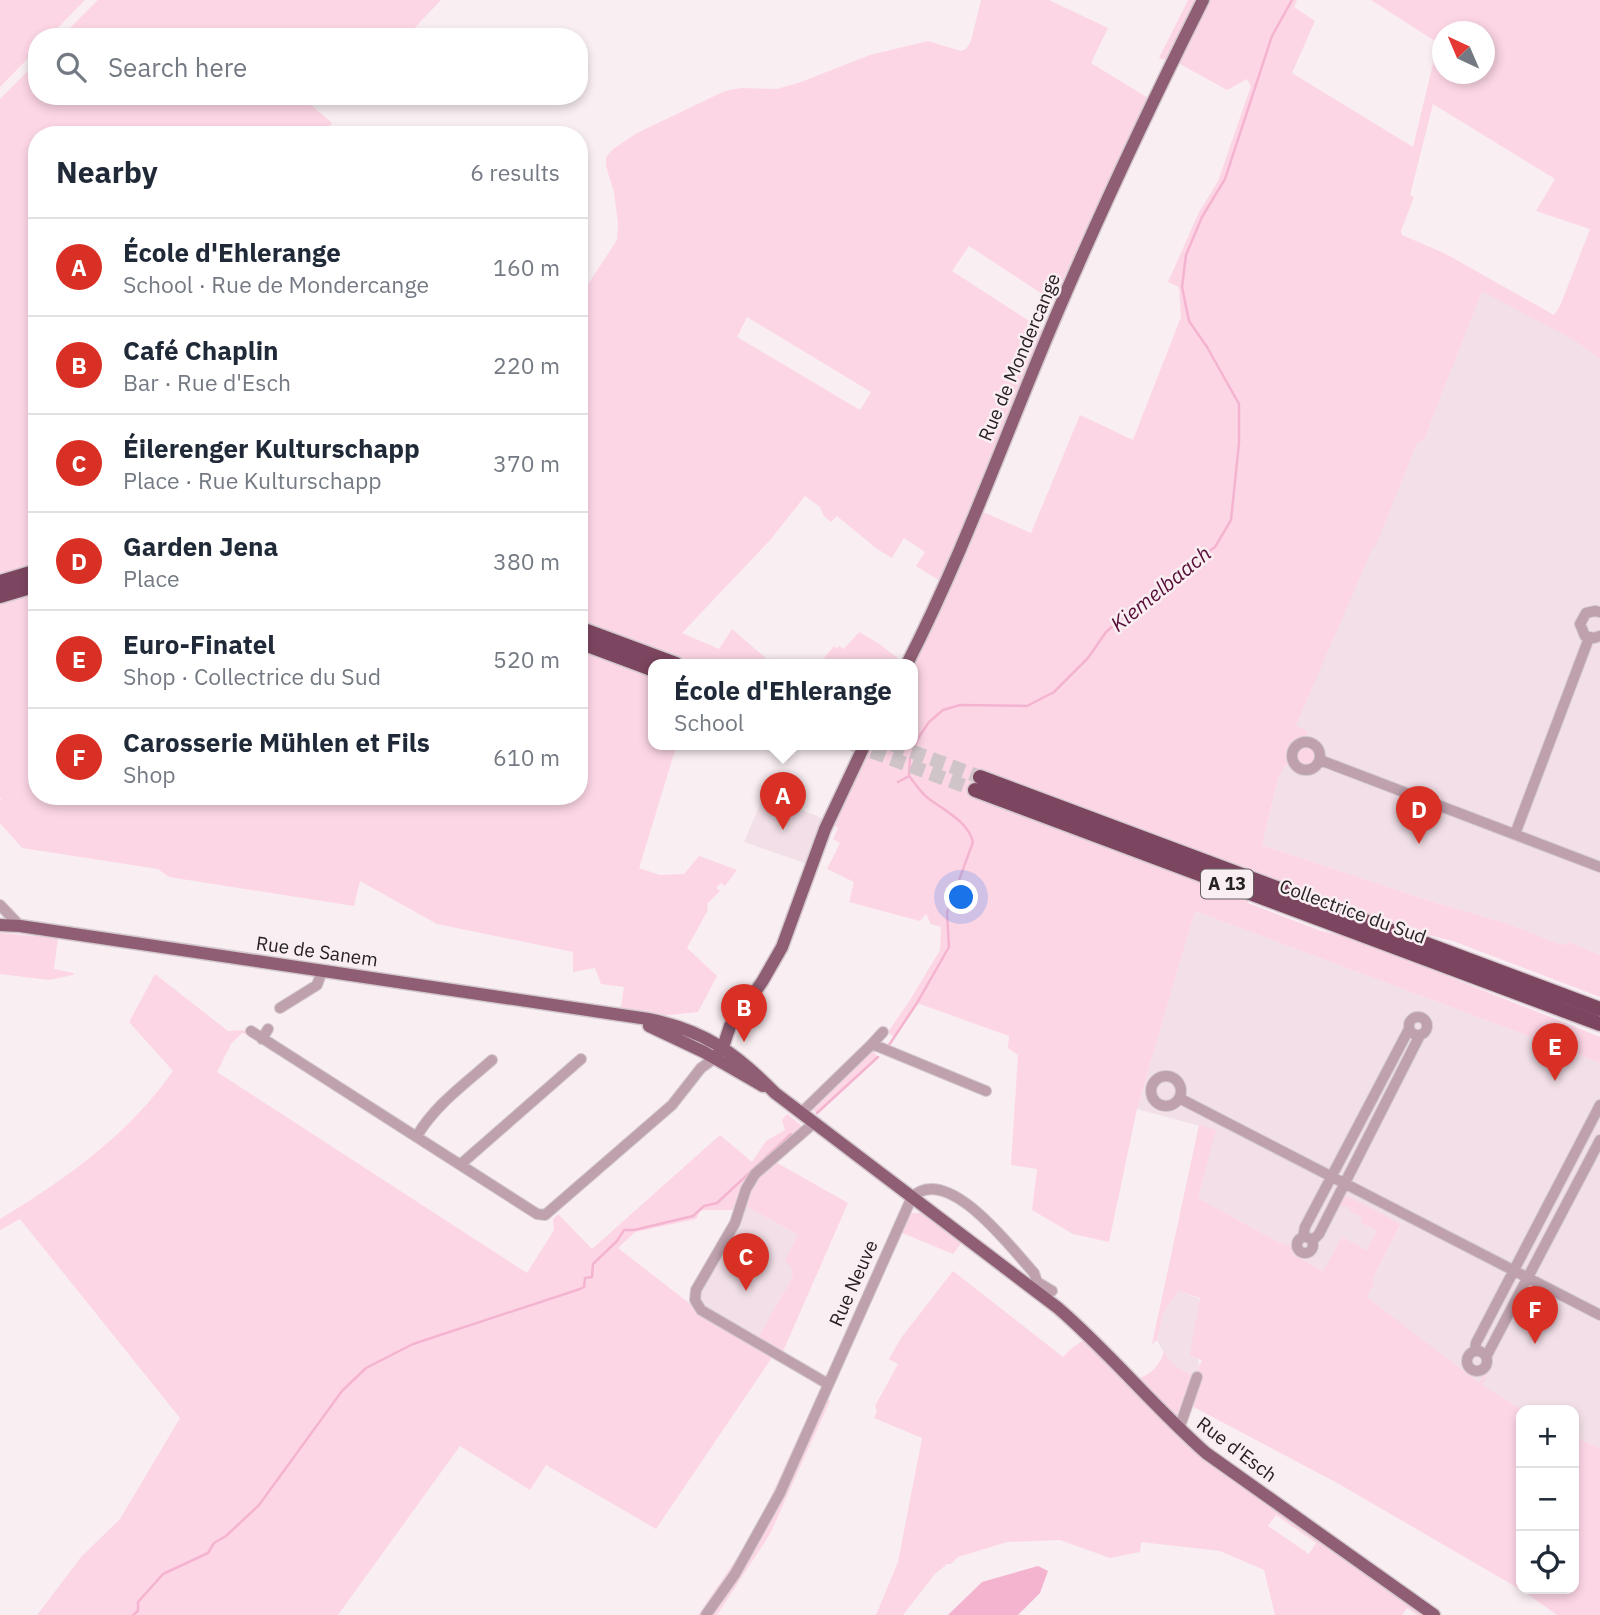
<!DOCTYPE html>
<meta charset="utf-8">
<style>
:root{--surface:#fff;--page:#f2f2f3;--text:#1f2937;--muted:#747a83;--line:#e0e1e3;--accent:#d93025}
body{margin:0;font-family:"IBM Plex Sans",sans-serif;background:var(--page);color:var(--text)}
.controls{position:absolute;right:21px;bottom:21px;display:grid;overflow:hidden;border-radius:14px;box-shadow:0 4px 10px #0003}
.controls button{width:63px;height:63px;display:grid;place-items:center;padding:0;border:0;border-bottom:2px solid var(--line);background:var(--surface);color:var(--text);font:35px sans-serif}
.compass{position:absolute;left:1432px;top:21px;width:63px;height:63px;border-radius:50%;background:var(--surface);box-shadow:0 4px 10px #0003;rotate:316deg}
.you{position:absolute;left:962px;top:898px;width:24px;height:24px;margin:-18px;border:5px solid #fff;border-radius:50%;background:#1a73e8;box-shadow:0 0 0 10px #1a73e833}
.badge{display:grid;place-items:center;width:46px;height:46px;border-radius:50%;background:var(--accent);color:#fff;font-size:23px;font-weight:700}
.pin{position:absolute;translate:-50% -58px;filter:drop-shadow(0 2px 4px #0008)}
.pin::after{content:'';position:absolute;top:37px;width:24px;height:21px;background:inherit;clip-path:polygon(0 0,100% 0,50% 100%)}
.popup{position:absolute;left:648px;top:659px;width:270px;height:91px;box-sizing:border-box;display:grid;place-content:center;border-radius:14px;background:var(--surface);filter:drop-shadow(0 2px 5px #0005);font-size:23px;white-space:nowrap;color:var(--muted)}
.popup b{font-size:26px;color:var(--text)}
.popup::after{content:'';position:absolute;left:50%;top:100%;margin-left:-14px;border:14px solid transparent;border-top-color:var(--surface)}
.list{margin:0;padding:0;list-style:none}
h2{display:flex;justify-content:space-between;align-items:center;height:91px;margin:0;padding:0 28px;font-size:30px}
h2 small{font-size:23px;font-weight:400;color:var(--muted)}
.list li{display:grid;grid-template-columns:46px 1fr auto;gap:21px;align-items:center;box-sizing:border-box;height:98px;padding:0 28px;border-top:2px solid var(--line)}
.list b{display:block;font-size:26px;white-space:nowrap}
.list p{margin:0;font-size:23px;white-space:nowrap;color:var(--muted)}
.list em{font-size:23px;font-style:normal;color:var(--muted)}
.icon{flex:none;width:38px;height:38px;fill:none;stroke:currentColor;stroke-width:2;stroke-linecap:round;stroke-linejoin:round}
.map{position:relative;flex:none;width:1600px;height:1615px;overflow:hidden}
.search{position:absolute;background:var(--surface);box-shadow:0 4px 10px #0003;left:28px;top:28px;width:560px;height:77px;display:flex;align-items:center;gap:18px;box-sizing:border-box;padding:0 24px;border-radius:28px;color:var(--muted);font-size:26px}
.panel{position:absolute;background:var(--surface);box-shadow:0 4px 10px #0003;left:28px;top:126px;width:560px;height:679px;border-radius:28px}
.map>svg:first-child{display:block}
.built{fill:#f2dfe7}
.green{fill:#fdd6e6;fill-rule:evenodd}
.water{fill:#f4b4d0}
.lines{fill:none;stroke-linecap:round;stroke-linejoin:round}
.stream{stroke:#f4b4d0;stroke-width:2.5}
.highway-tunnel{stroke:#cfc5c9;stroke-width:14;stroke-dasharray:14 7;stroke-linecap:butt}
.minor-casing{stroke:#d3c9cd;stroke-width:12}
.major-casing{stroke:#d3c9cd;stroke-width:15}
.highway-casing{stroke:#d3c9cd;stroke-width:17}
.minor{stroke:#bea1ad;stroke-width:10}
.major{stroke:#8f5e74;stroke-width:12}
.highway{stroke:#7d4660;stroke-width:14}
.labels{text-anchor:middle;stroke-width:5;stroke-linejoin:round;paint-order:stroke}
.shield{fill:#f9eef2;stroke:#655e61;stroke-width:2}
.shield-label{font-size:18px;font-weight:bold;fill:#262123}
.street-label{font-size:19px;fill:#262123;stroke:#f9eef2}
.water-label{font-size:21px;font-style:italic;fill:#570e37;stroke:#f9eef2}
</style>
<div class="map">
<svg width="1600" height="1615" viewBox="0 0 1600 1615">
<rect width="100%" height="100%" fill="#f9eef2"/>
<path class="built" d="M1482,290L1572,339L1600,359V955L1569,942L1562,945L1506,923L1430,901L1262,845L1281,770L1293,760H1320L1318,747L1306,742L1296,726L1417,443L1424,440Z
M764,795L822,818L805,863L744,842Z
M1195,911L1600,1063V1448L1574,1437V1410H1523L1481,1385L1492,1366L1490,1365L1479,1384L1367,1297L1374,1283L1372,1280L1401,1225L1344,1205L1362,1217L1360,1222L1377,1231L1367,1250L1342,1237L1324,1271L1293,1254L1292,1245H1284L1198,1198L1215,1130L1137,1109Z
M742,1204L798,1235L788,1262L793,1270L792,1278L756,1341L689,1303L719,1251Z
M1179,1291L1200,1299L1191,1356L1198,1358L1199,1366L1195,1376L1181,1370L1168,1360L1157,1340L1163,1313Z"/>
<path class="green" d="M0,0H85L49,37H37V49L0,87Z
M98,0H441L406,37L364,35L363,37H61Z
M981,0H1049L1108,28L1091,63L1148,98L1053,301L969,246L952,271L1043,330L940,581L916,566L925,552L904,538L892,558L877,549L837,516L831,522L824,516L820,507L805,496L771,539L682,633L719,649L732,629L769,661L773,658L780,664H696L579,619V298L617,240L618,225L614,192L606,166V157L613,149L637,133L725,91L741,88L777,89L801,82L870,55L928,41L961,51L966,49L971,41ZM747,317L871,392L860,410L737,337Z
M1188,0H1297L1294,7L1315,21L1292,73L1413,147L1438,43L1371,0H1600V359L1572,339L1482,291L1424,440L1417,443L1376,545L1373,547L1296,726L1307,731L1306,741L1318,747L1320,760C1313,773 1300,772 1293,761L1284,767L1279,776L1262,845L1430,901L1506,923L1562,945L1569,942L1600,955V997L1453,941L1420,933L1006,778L981,771L972,794L995,805L1249,900L1248,903L1321,931L1350,937L1600,1037V1063L1195,911L1137,1109L1109,1242L1073,1234L1032,1210L1037,1169L1011,1165L1018,1055L1008,1048L1009,1036L917,1003L894,1037L888,1032L910,1000L940,950L941,927L931,924L926,914L920,921L849,902L854,882L827,869L840,843L833,839L838,828L835,826L840,814L839,809L872,744H912L913,666L947,594L983,512L1031,533L1080,415L1133,440L1181,317L1179,287L1168,282L1198,214L1218,181L1251,86L1247,79L1227,90L1180,64L1159,58ZM1442,32H1484V74H1442ZM1433,104L1555,179L1536,211L1590,229L1560,306L1554,315L1446,254L1402,235L1401,231L1414,197L1410,195Z
M37,62V96H317L311,105L332,123L323,135H37V563L0,574V99Z
M37,592V796H579V649L653,677L654,744H677L639,868L660,875L684,874L699,856L737,870L725,886L721,883L716,888L720,891L707,904L708,910L687,948L717,976L698,1012L650,1017L621,1007L624,987L601,984L595,968L573,972V952L437,924L360,881L354,906L169,877L158,869L22,848L0,823V800L2,801L0,798V603Z
M859,632L878,643L900,660L898,664H819L834,646L836,649L839,646L844,649Z
M0,933L58,938L54,969L74,973L73,975L49,980L0,974Z
M155,974L228,1031L243,1030L247,1032L246,1034L242,1033L231,1044L217,1072L527,1273L554,1230L553,1219L558,1214L592,1249L720,1135L752,1162L766,1141L785,1130L782,1120L787,1114L802,1126L800,1135L772,1160L848,1203L781,1356L775,1353L656,1529L546,1465L530,1490L460,1446L338,1615H37L82,1556L120,1519L180,1418L20,1219L0,1230V1219C66,1179 128,1135 173,1071L129,1022ZM742,1204L798,1235L785,1260L793,1270L792,1278L756,1341L689,1303L618,1248L635,1232L696,1219L700,1211L704,1210H740Z
M869,1052H874L878,1057L817,1113L811,1109Z
M1199,1125L1216,1130L1198,1198L1284,1245H1292L1293,1254L1323,1271L1342,1237L1367,1250L1377,1231L1360,1222L1362,1217L1350,1211L1348,1207L1340,1206L1345,1195L1401,1224L1372,1280L1374,1283L1367,1297L1479,1383L1490,1365H1492L1482,1385L1523,1410H1521V1589H1574V1437L1600,1448V1615H1557L1523,1591L1339,1484L1188,1404L1179,1429L1434,1615H1417L1407,1608L1402,1615H1275L1264,1570L1220,1551L1141,1542L1140,1552L1110,1558L1060,1540L1007,1542L958,1557L951,1564H947L935,1574L903,1615H876L898,1562L922,1438L874,1418L877,1411L875,1406L898,1364L889,1359L901,1338L953,1271L1063,1357C1072,1346 1083,1342 1094,1331L1138,1378C1151,1376 1161,1363 1164,1351C1170,1365 1181,1370 1195,1376L1202,1360L1191,1356L1190,1353L1200,1298L1179,1291L1163,1313L1157,1340L1152,1344ZM1276,1515L1316,1543L1309,1554L1268,1526Z
M913,1213H923L962,1242L953,1254L900,1232L906,1217Z
M818,1394L830,1401L770,1534L717,1615H698L754,1533Z"/>
<path class="water" d="M1038,1566L1048,1571L1040,1593L1018,1615H948L982,1582Z"/>
<g class="lines">
<path class="stream" d="M898,782L909,776
M889,1045L917,1003L949,947L947,913L973,842C968,821 943,810 928,798C920,792 915,783 909,776L910,759L917,740L929,722L943,710L960,705L1027,706L1054,692L1088,658L1106,632L1163,583L1215,547L1231,520L1239,443V404L1207,347L1189,321L1182,287L1186,255L1202,217L1225,179L1272,36L1292,0
M817,1113L878,1057
M133,1615L138,1611V1602L163,1574L208,1553L214,1543L226,1536L259,1505L342,1391L366,1368L413,1344L580,1289L584,1287L585,1278L592,1277L593,1264L617,1241L624,1230H634L693,1216L704,1206L717,1203L791,1134"/>
<path class="highway-tunnel" d="M852,744L975,790
M892,744L980,777"/>
<g class="minor-casing">
<path id="minor" d="M1600,612L1595,611L1586,613L1580,624L1585,636L1594,638L1600,636
M1292 756a14 14 0 1 1 28 0a14 14 0 1 1-28 0Z
M1320,760L1600,867
M1515,834L1589,638
M0,905L20,926
M280,1008L317,985L322,971
M1409 1026a9 9 0 1 1 18 0a9 9 0 1 1-18 0Z
M251,1031L537,1214L545,1215L672,1105L701,1068L715,1058
M262,1039L268,1029
M872,1044L883,1032
M1151 1091a15 15 0 1 1 30 0a15 15 0 1 1-30 0Z
M1179,1098L1600,1315
M801,1113L872,1044L986,1091
M814,1123L755,1174L746,1189L735,1223L696,1290L695,1300L701,1310L828,1384
M417,1136C435,1105 465,1084 492,1060
M461,1164L581,1059
M1297 1245a8 8 0 1 1 16 0a8 8 0 1 1-16 0Z
M1303,1237L1305,1227L1409,1029
M1312,1241L1319,1234L1420,1035
M1037,1282L1052,1291
M1467 1361a10 10 0 1 1 20 0a10 10 0 1 1-20 0Z
M1475,1351L1476,1343L1600,1105
M1486,1357L1600,1140
M1179,1429L1197,1377
M706,1615L735,1574L780,1493L912,1197C948,1163 1011,1248 1034,1273L1037,1282L1035,1292"/>
</g>
<g class="major-casing">
<path id="major" d="M907,664C964,552 1006,433 1055,318C1101,210 1151,104 1203,0
M0,925L20,926L648,1019C704,1030 736,1053 775,1093L1058,1308C1110,1353 1154,1407 1206,1453L1434,1615
M649,1026L704,1052L763,1086
M715,1058L723,1047L730,1026L762,982L782,947L825,829L865,744"/>
</g>
<g class="highway-casing">
<path id="highway" d="M0,582L37,571
M0,596L37,585
M579,628L676,664
M579,642L654,670
M980,777L1600,1009
M975,790L1600,1024"/>
</g>
<use href="#minor" class="minor"/>
<use href="#major" class="major"/>
<use href="#highway" class="highway"/>
</g>
<g class="labels">
<rect class="shield" x="1201" y="869.5" width="52" height="29" rx="5"/>
<g class="shield-label">
<text x="1227" y="890">A 13</text>
</g>
<g class="street-label">
<text transform="translate(1019 357) rotate(-67)" y="7">Rue de Mondercange</text>
<text transform="translate(1353 911) rotate(20)" y="7">Collectrice du Sud</text>
<text transform="translate(317 951) rotate(8)" y="7">Rue de Sanem</text>
<text transform="translate(853 1283) rotate(-66)" y="7">Rue Neuve</text>
<text transform="translate(1237 1449) rotate(37)" y="7">Rue d'Esch</text>
</g>
<g class="water-label">
<text transform="translate(1161 589) rotate(-39)" y="7">Kiemelbaach</text>
</g>
</g>
</svg>
<div class="controls">
<button>+</button>
<button>−</button>
<button><svg class="icon" aria-label="locate" viewBox="0 0 24 24"><circle cx="12" cy="12" r="6"/><path d="M12 2v4M12 18v4M2 12h4M18 12h4"/></svg></button>
</div>
<svg class="compass" viewBox="-18 -18 36 36"><path d="M0-13l5 13h-10z" fill="#e53935"/><path d="M0 13l5-13h-10z" fill="#747a83"/></svg>
<div class="you"></div>
<div class="pin badge" style="left:783px;top:830px">A</div>
<div class="popup"><b>École d'Ehlerange</b>School</div>
<div class="pin badge" style="left:744px;top:1042px">B</div>
<div class="pin badge" style="left:746px;top:1291px">C</div>
<div class="pin badge" style="left:1419px;top:844px">D</div>
<div class="pin badge" style="left:1555px;top:1081px">E</div>
<div class="pin badge" style="left:1535px;top:1344px">F</div>
<div class="search"><svg class="icon" aria-label="search" viewBox="0 0 24 24"><circle cx="10" cy="10" r="6"/><path d="M15 15l6 6"/></svg>Search here</div>
<section class="panel">
<h2>Nearby<small>6 results</small></h2>
<ul class="list">
<li><span class="badge">A</span><div><b>École d'Ehlerange</b><p>School · Rue de Mondercange</p></div><em>160 m</em></li>
<li><span class="badge">B</span><div><b>Café Chaplin</b><p>Bar · Rue d'Esch</p></div><em>220 m</em></li>
<li><span class="badge">C</span><div><b>Éilerenger Kulturschapp</b><p>Place · Rue Kulturschapp</p></div><em>370 m</em></li>
<li><span class="badge">D</span><div><b>Garden Jena</b><p>Place</p></div><em>380 m</em></li>
<li><span class="badge">E</span><div><b>Euro-Finatel</b><p>Shop · Collectrice du Sud</p></div><em>520 m</em></li>
<li><span class="badge">F</span><div><b>Carosserie Mühlen et Fils</b><p>Shop</p></div><em>610 m</em></li>
</ul>
</section>
</div>
